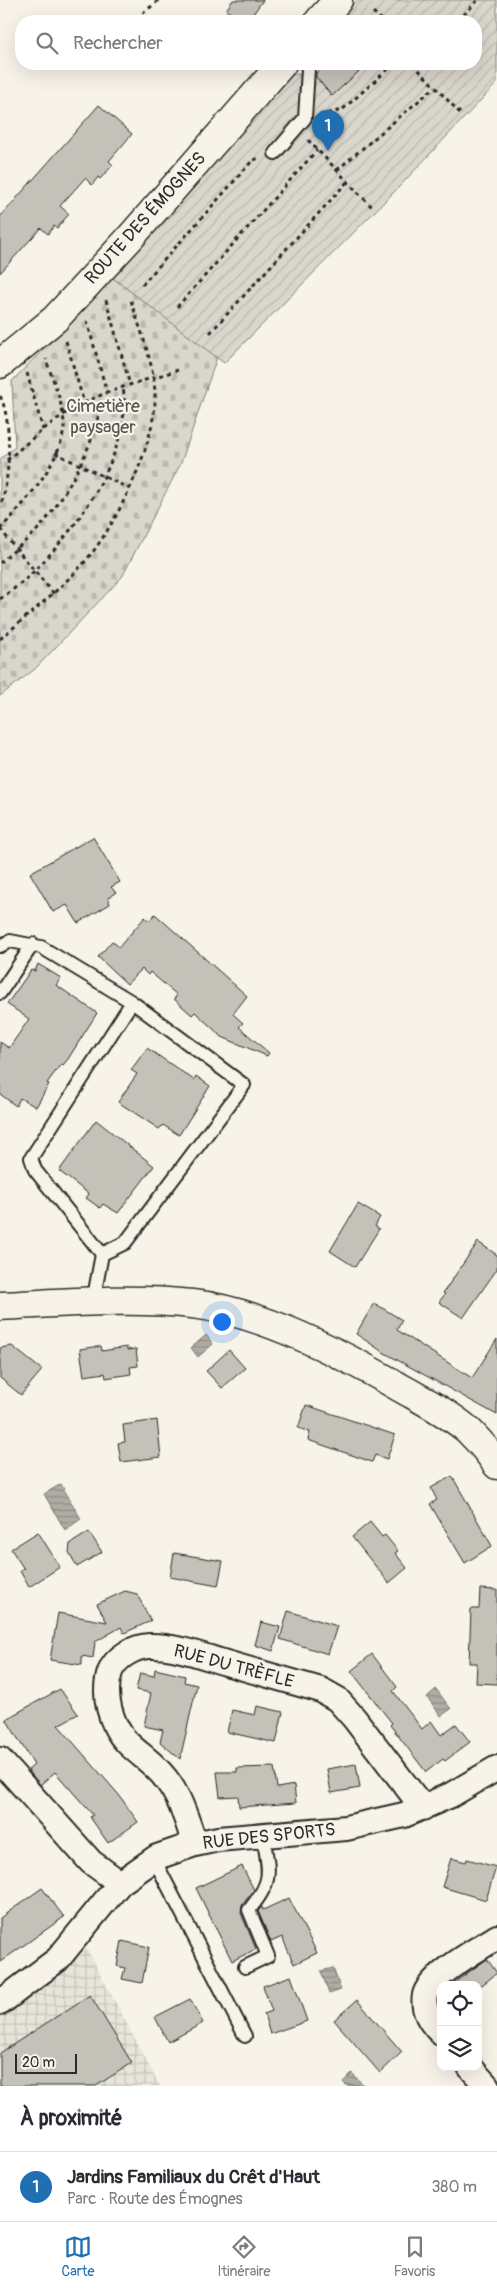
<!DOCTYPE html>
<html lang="fr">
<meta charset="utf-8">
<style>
:root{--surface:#fff;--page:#f2f2f3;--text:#2b2b33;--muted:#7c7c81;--line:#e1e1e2;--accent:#1f6fb2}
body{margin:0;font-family:Pangolin,sans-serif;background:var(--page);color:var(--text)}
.controls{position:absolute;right:15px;bottom:15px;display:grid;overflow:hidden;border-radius:10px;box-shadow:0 5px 20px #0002}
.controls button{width:45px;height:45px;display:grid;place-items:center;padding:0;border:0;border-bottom:1px solid var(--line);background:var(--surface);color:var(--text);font:25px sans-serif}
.scale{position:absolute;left:15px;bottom:12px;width:62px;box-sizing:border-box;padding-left:5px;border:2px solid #2b2b2b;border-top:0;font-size:14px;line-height:18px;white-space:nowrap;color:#2b2b2b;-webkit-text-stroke:4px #f7f3e8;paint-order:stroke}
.you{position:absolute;left:221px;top:1321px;width:18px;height:18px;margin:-12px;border:4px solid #fff;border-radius:50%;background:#1a73e8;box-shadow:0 0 0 8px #1a73e833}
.badge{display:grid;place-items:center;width:32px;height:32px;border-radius:50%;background:var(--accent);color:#fff;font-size:16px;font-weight:700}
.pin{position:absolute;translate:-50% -41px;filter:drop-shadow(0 1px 2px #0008)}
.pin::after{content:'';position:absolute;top:26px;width:18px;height:15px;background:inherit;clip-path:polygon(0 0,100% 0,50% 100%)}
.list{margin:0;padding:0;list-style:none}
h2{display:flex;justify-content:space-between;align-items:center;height:65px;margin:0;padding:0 20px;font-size:21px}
h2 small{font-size:16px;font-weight:400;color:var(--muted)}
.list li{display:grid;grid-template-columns:32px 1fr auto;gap:15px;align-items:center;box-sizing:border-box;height:70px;padding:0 20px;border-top:1px solid var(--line)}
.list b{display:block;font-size:19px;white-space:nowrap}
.list p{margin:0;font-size:16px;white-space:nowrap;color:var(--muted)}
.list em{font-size:16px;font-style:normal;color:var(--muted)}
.icon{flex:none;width:28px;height:28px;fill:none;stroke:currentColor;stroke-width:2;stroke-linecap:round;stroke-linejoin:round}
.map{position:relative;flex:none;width:497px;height:2086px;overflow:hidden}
.search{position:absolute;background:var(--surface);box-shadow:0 5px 20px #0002;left:15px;right:15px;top:15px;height:55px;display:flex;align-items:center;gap:12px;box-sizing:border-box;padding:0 18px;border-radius:20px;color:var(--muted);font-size:19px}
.sheet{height:135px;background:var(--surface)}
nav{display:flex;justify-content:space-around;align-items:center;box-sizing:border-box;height:70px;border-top:1px solid var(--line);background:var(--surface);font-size:14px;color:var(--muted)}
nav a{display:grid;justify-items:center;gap:2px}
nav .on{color:var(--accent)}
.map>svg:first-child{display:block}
.industrial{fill:url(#industrial-grid)}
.cemetery{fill:url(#cemetery-stones);stroke:#82807c}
.garden{fill:url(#garden-furrows);stroke:#82807c}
.water{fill:url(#water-rules);stroke:#7a7874}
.building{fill:#c4c1b9;stroke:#2b2b2b}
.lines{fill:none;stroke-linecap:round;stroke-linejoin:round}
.lane-casing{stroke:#2b2b2b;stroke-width:16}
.street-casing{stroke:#2b2b2b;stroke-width:28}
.secondary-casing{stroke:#2b2b2b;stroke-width:31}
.path{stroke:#2b2b2b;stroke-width:3;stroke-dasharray:4 4;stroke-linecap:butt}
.lane{stroke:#f7f3e8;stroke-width:12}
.street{stroke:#f7f3e8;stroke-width:24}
.secondary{stroke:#f7f3e8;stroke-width:28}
.labels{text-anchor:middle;stroke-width:4.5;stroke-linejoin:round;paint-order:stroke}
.street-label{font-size:18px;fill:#2b2b2b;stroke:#f7f3e8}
.park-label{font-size:18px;fill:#575653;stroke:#f7f3e8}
</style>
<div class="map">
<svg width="497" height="2086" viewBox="0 0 497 2086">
<defs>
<pattern id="industrial-grid" width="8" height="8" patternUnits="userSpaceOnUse" patternTransform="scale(1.25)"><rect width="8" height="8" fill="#e8e4da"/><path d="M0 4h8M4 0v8" fill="none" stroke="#c7c4bb"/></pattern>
<pattern id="cemetery-stones" width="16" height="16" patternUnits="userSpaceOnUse" patternTransform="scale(1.25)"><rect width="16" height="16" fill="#dad6cc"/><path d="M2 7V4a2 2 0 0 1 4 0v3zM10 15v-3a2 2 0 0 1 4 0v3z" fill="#bbb8af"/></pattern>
<pattern id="garden-furrows" width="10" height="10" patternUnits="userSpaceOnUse" patternTransform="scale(1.25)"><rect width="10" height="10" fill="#dad6cc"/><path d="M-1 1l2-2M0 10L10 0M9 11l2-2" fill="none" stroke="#bbb8af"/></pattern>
<pattern id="water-rules" width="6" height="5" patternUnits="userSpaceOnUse" patternTransform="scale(1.25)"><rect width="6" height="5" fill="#afaca4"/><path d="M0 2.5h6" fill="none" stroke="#8f8c86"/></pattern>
</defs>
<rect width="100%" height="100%" fill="#f7f3e8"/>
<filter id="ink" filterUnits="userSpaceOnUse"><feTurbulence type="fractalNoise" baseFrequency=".02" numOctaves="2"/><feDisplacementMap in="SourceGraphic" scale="10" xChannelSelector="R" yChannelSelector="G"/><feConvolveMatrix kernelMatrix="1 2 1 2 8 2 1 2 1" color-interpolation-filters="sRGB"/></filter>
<g filter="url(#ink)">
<path class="industrial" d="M87,1949L160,2086H0V2017L34,1995Z"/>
<path class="cemetery" d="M113,278L217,357L181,463L122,577L35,669L0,696V459L15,447L12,381Z"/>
<path class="garden" d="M357,0H497V83L397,189L224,363L113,278L292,74L314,75L326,64H476V21H337Z"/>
<path class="water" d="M206,1335L213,1344L198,1357L191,1348Z
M61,1484L81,1519L65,1530L44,1494Z
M436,1689L451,1709L441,1716L427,1697Z
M333,1968L341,1990L329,1994L321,1971Z
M352,2073L364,2086H347L343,2082Z"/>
<path class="building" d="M233,0H263L248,21H242L226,10Z
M326,64H367L332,96L316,77V73Z
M99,105L132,134L109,161L113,165L100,179L98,177L92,185L85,178L60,206L69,214L57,228L54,226L48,234L41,228L0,273V217Z
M93,837L120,882L111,887L116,893L108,898L110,904L78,923L67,905L53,912L30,873Z
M155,914L247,996L233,1014L243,1023L239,1027L269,1053L267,1056L222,1037L195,1012L192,1015L174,999L177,995L150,972L148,975L142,969L127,984L98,957L112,941L119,947L145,917L149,921Z
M38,964L61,978L56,985L97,1013L68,1059L63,1065L61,1064L47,1083L49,1084L36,1107L20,1098L16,1106L0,1094V1042L9,1048L29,1019L7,1004L31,970L35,971Z
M147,1048L194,1080L196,1076L210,1086L179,1135L163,1125L159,1129L118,1102L137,1074L131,1070Z
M96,1120L154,1166L118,1213L103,1204L100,1208L86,1198L89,1194L59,1171Z
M358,1204L380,1217L375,1226L379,1229L355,1267L330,1251Z
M478,1242L497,1255V1269L463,1318L439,1302L445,1294L443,1293Z
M374,1303L402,1320L397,1330L472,1378L497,1339V1415L383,1352L356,1334Z
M12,1346L42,1370L21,1395L0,1378V1348Z
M101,1346L102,1351L127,1347V1350L136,1349L138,1366L130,1367L131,1374L106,1378L105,1373L84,1376L80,1349Z
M229,1350L245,1368L222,1388L206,1371Z
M306,1405L395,1435L387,1459L375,1455L372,1462L308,1440L310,1432L298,1428Z
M157,1420L161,1457L121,1462L118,1443L125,1442L123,1425Z
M452,1476L492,1546L465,1563L430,1504L437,1500L431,1488Z
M370,1522L382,1537L385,1535L398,1551L395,1553L407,1568L389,1583L352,1537Z
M38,1532L60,1567L29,1587L20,1571L24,1569L11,1549Z
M89,1532L102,1552L77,1567L69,1552L70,1544Z
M174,1553L223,1561L218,1586L170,1577Z
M480,1589L497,1590V1684L476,1683L477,1663H469L471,1609H479Z
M125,1591L137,1594L151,1621L124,1633L121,1627L95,1642L93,1658L82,1656V1665L50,1660L58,1613L107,1622L97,1604Z
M288,1611L337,1626L328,1654L280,1639Z
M261,1622L280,1627L273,1651L255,1645Z
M372,1654L397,1687L393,1691L422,1729L431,1721L441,1735L456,1724L470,1742L445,1761L443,1759L426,1772L390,1725L392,1723L351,1671Z
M155,1669L185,1676L184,1682L197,1685L180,1759L160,1742L163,1730L144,1726L151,1693L136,1690L140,1673L154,1676Z
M60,1689L78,1714L58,1725L119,1795L138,1822L108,1843L90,1817L93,1815L55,1772L40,1785L28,1770L34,1765L6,1719Z
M257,1706L283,1712L276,1743L227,1732L232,1710L255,1715Z
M356,1764L360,1788L331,1793L327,1769Z
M274,1767L277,1788L294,1785L296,1803L239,1807L238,1796L220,1797L217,1772H237V1768Z
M451,1858L466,1862L467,1859L496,1867L486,1900L442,1887Z
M242,1866L254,1890L242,1905L241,1913L256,1949L232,1961L196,1888Z
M42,1888L64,1917L0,1962V1918Z
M289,1898L317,1953L294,1964L282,1937L271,1942L258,1911L262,1907L263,1910Z
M122,1941L149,1947L142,1983L122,1979L125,1968L117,1966Z
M487,1959L497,1973L482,1985H451Z
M291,1976L307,2021L270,2034L264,2014L272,2011L263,1986Z
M90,1995L132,2063L96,2086H0V2053Z
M190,1999L203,2023L168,2042L155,2017Z
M357,2000L402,2052L380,2073L334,2020Z"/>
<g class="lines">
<g class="lane-casing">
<path id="lane" d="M275,153L305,118L308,69L306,64
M0,946L10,941L41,947L132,1002
M0,993L33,944
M93,1302L102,1254L125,1243L244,1085L132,1002L31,1158L35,1170L102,1254
M154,1859L245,2036
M245,1967L268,1956L249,1910C274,1880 269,1872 263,1836"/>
</g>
<g class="street-casing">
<path id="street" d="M0,1760L91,1862L120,1883
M195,1844C185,1815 178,1788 155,1767C142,1754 125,1745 116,1727C108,1710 104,1690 110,1672C115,1658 133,1647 149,1646C174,1645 202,1656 226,1663C258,1672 289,1681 321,1690L337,1699L354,1718L423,1808
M0,2003L58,1959L120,1883L157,1857L195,1844L218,1839L346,1828L404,1815L451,1795L497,1768
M441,2033C431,2023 422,2011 425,1995C429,1976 480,1948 497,1937
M470,2067L487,2086"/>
</g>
<g class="secondary-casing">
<path id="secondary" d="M319,21L338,0
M0,364L55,319L129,239L282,64
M0,1306C64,1303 129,1297 192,1304C260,1311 342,1354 401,1388C424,1401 448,1413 468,1430C479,1441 489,1452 497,1465"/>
</g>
<path class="path" d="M373,12L383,21
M129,21L136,19L159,0
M458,21L478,0
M413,64L460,113
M320,115L342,110L394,64
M308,140L373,208
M337,170L435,87
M142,285L253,160L260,158
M106,300L130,385
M177,307L317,150
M87,321L107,393
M210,333L348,181
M66,341L84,403
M27,373L43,430
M0,396C13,421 10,482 0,507
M55,453L130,489
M7,460C31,440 55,417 84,403C113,388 147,380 178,370
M0,529C23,506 63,459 64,426C64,404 52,379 46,359
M0,529L54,594
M0,563C13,551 28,540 40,527C64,500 103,432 100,396
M0,599C12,590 25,581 35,570C78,528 133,450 123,387
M0,639C28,615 57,592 82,565C115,529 158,441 155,392C153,360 139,327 130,297"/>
<use href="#lane" class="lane"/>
<use href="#street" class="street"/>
<use href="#secondary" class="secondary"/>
</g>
</g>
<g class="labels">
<g class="street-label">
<text transform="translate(145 218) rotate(-48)" y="6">ROUTE DES ÉMOGNES</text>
<text transform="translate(234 1666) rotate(15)" y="6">RUE DU TRÈFLE</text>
<text transform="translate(269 1836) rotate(-6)" y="6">RUE DES SPORTS</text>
</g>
<g class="park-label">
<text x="103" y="412">Cimetière<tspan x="103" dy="21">paysager</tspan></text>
</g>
</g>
</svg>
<div class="controls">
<button><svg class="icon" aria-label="locate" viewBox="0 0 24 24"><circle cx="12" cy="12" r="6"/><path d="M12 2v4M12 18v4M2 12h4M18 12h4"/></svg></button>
<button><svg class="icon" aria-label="layers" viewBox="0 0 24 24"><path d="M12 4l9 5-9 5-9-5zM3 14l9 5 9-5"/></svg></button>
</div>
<div class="scale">20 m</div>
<div class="you"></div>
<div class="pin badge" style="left:328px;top:151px">1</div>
<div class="search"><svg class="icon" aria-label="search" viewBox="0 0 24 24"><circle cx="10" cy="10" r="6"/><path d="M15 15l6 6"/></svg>Rechercher</div>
</div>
<section class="sheet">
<h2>À proximité<small></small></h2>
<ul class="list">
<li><span class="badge">1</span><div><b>Jardins Familiaux du Crêt d'Haut</b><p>Parc · Route des Émognes</p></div><em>380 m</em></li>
</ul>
</section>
<nav>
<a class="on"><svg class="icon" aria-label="map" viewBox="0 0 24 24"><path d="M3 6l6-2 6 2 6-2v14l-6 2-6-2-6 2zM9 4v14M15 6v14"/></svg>Carte</a>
<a><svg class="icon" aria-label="directions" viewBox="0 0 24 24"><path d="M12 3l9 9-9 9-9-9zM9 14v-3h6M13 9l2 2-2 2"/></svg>Itinéraire</a>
<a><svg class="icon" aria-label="saved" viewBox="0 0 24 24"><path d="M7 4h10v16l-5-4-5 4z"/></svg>Favoris</a>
</nav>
